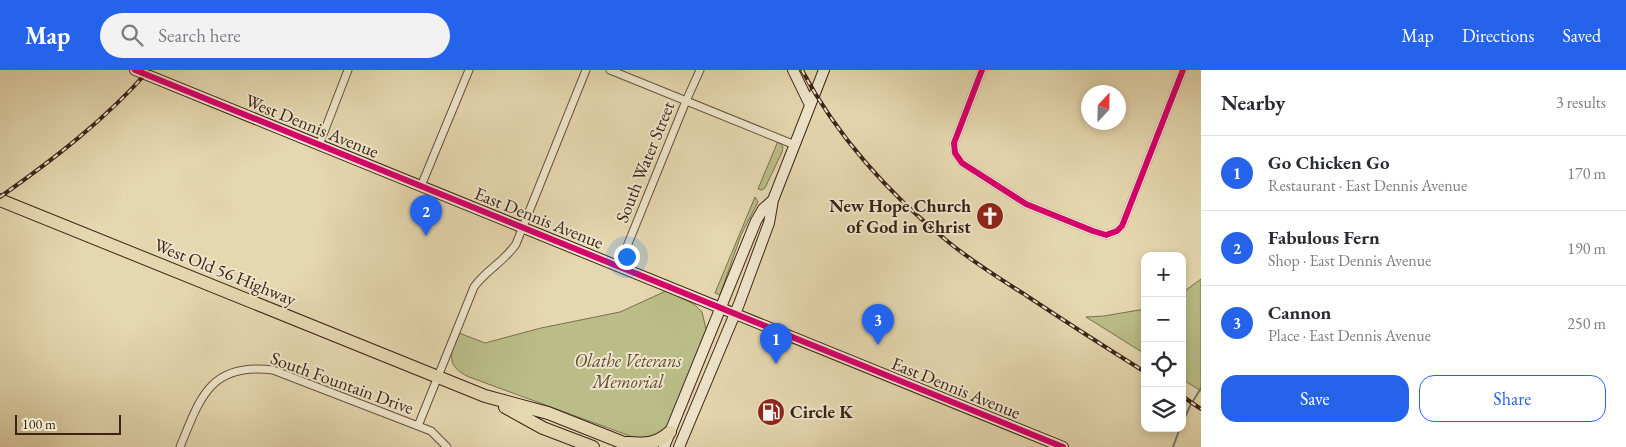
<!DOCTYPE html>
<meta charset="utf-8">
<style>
:root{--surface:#fff;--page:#f2f2f3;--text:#2b2b33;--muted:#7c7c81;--line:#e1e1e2;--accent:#2563eb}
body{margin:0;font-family:"EB Garamond",serif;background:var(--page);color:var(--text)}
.controls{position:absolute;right:15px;bottom:15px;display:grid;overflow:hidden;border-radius:10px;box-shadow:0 2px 8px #0003}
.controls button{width:45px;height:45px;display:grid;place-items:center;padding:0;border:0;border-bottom:1px solid var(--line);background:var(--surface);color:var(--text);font:25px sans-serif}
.compass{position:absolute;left:1081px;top:15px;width:45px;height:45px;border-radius:50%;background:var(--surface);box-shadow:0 2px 8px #0003;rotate:22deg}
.scale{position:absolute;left:15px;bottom:12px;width:106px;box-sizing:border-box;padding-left:5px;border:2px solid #3c2318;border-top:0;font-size:14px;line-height:18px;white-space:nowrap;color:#3c2318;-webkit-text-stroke:4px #eee5cb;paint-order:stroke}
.you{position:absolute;left:626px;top:186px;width:18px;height:18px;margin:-12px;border:4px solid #fff;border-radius:50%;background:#1a73e8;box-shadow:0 0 0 8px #1a73e833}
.badge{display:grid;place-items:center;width:32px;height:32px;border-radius:50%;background:var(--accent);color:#fff;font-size:16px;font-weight:700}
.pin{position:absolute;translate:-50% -41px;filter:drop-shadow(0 1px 2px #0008)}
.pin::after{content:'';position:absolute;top:26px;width:18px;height:15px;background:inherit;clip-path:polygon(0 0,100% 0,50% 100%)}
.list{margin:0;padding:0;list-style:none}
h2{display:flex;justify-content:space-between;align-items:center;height:65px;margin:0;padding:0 20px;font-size:21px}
h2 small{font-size:16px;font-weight:400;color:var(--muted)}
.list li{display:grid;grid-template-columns:32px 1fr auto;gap:15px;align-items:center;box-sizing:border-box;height:75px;padding:0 20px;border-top:1px solid var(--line)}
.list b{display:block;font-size:19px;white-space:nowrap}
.list p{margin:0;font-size:16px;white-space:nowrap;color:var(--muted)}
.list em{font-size:16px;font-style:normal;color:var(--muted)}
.actions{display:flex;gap:10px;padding:15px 20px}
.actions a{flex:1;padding:11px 0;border:1px solid var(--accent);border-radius:15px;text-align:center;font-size:18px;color:var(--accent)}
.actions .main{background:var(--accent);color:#fff}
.icon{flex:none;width:28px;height:28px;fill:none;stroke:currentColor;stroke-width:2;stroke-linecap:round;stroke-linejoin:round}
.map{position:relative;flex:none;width:1201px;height:377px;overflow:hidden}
header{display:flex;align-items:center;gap:30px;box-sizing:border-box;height:70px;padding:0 25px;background:var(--accent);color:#fff}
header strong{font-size:24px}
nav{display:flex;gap:28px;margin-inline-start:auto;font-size:18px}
.search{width:350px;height:45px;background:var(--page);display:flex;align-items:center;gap:12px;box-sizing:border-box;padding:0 18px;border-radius:28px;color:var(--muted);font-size:19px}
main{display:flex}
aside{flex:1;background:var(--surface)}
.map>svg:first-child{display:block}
.green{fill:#babd87;stroke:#7b7050}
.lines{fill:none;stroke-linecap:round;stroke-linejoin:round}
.stream{stroke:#737e6d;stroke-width:2}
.street-casing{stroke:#66503e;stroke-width:9}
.secondary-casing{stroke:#3c2318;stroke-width:12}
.highway-casing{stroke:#3c2318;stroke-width:14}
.street{stroke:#eee5cb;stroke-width:7}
.secondary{stroke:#eee5cb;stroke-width:10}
.highway{stroke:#e5d7af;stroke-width:12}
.rail-casing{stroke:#3c2318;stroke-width:4}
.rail{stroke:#eee5cb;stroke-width:2;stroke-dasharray:5.5;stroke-linecap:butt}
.cycleway-casing{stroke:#eee5cb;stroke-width:9}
.cycleway{stroke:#d6006c;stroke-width:6}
.labels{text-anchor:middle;stroke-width:4;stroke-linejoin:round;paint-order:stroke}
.street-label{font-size:18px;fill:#3c2318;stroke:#eee5cb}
.poi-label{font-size:18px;font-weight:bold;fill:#3c2318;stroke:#eee5cb;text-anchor:end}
.park-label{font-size:18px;font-style:italic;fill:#5c4a34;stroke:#eee5cb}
</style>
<header>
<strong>Map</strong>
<div class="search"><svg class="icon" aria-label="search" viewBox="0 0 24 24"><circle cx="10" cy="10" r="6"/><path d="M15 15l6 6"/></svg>Search here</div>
<nav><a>Map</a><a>Directions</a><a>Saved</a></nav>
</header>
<main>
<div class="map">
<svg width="1201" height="377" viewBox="0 0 1201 377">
<rect width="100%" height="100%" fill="#e5d7af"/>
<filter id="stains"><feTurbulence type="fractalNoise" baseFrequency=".004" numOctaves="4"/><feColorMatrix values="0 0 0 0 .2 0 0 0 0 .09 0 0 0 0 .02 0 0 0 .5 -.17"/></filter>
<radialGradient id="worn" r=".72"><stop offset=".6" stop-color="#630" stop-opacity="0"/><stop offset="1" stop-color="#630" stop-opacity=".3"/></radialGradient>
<path class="green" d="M778,71L783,77L782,82L765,118L762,120L758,119Z
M755,127L758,132L741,165L720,225L715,223Z
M1201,209V321L1182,309V223Z
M666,221L694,234L702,242L707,263L669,361L641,370L469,307C445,296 450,283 459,263L485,273L541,258L620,242Z
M1145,239V284L1086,247L1104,246Z"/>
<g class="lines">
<path class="stream" d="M1182,354L1190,336L1201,318
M1173,377L1180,358"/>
<g class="street-casing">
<path id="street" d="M610,0L795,75
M982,0L954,73L955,83L962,93L1026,134L1093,161L1106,165L1117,161L1122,156L1183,0
M319,75L348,0
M421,116L469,0
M619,196L686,31L700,0
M418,356L474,217C486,200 504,192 516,174L586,0
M180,377C200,328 210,292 273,300L431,361L447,377"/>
</g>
<g class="secondary-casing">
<path id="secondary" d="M135,0L1063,377
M793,0L810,35
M664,377L756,151L763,139L773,130
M679,377L739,234L769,153L773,130L824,0"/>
</g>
<g class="highway-casing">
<path id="highway" d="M0,130L485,326L548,343L634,377
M505,337L543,358L593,377
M626,373C646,374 655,375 670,362"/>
</g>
<use href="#street" class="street"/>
<use href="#secondary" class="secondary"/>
<use href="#highway" class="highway"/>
<g class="rail-casing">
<path id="rail" d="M802,0C836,65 889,124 946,170C971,191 999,208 1027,226C1066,252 1105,277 1145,302
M0,127C54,89 106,49 149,0
M1182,326L1201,339"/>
</g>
<use href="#rail" class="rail"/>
<g class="cycleway-casing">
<path id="cycleway" d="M135,0L1063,377
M982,0L954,73L955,83L962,93L1026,134L1093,161L1106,165L1117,161L1122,156L1183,0"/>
</g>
<use href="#cycleway" class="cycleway"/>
</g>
<defs>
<g id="church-disc" transform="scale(1.4375)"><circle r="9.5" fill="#8f2418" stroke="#eee5cb"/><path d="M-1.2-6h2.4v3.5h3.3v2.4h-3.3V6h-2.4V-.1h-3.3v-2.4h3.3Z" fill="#fff"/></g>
<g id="fuel-disc" transform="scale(1.4375)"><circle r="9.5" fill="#8f2418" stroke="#eee5cb"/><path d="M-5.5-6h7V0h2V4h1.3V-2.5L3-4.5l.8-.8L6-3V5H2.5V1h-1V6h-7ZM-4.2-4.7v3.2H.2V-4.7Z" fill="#fff"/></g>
</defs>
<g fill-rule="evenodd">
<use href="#church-disc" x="990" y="146"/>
<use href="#fuel-disc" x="771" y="342"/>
</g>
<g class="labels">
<g class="street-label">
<text transform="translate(312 56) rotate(22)" y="6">West Dennis Avenue</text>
<text transform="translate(645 92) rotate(-68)" y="6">South Water Street</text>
<text transform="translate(539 148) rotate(22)" y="6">East Dennis Avenue</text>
<text transform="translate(225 202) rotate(22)" y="6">West Old 56 Highway</text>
<text transform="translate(342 313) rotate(20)" y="6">South Fountain Drive</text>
<text transform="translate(956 318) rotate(22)" y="6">East Dennis Avenue</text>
</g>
<g class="poi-label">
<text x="971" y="142">New Hope Church<tspan x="971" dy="21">of God in Christ</tspan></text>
<text x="790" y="348" text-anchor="start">Circle K</text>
</g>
<g class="park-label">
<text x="628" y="297">Olathe Veterans<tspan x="628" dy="21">Memorial</tspan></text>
</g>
</g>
<rect width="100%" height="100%" filter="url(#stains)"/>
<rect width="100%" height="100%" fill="url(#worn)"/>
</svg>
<div class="controls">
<button>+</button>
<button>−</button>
<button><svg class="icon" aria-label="locate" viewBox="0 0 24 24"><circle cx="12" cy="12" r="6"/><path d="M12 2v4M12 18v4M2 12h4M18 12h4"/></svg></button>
<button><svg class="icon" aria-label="layers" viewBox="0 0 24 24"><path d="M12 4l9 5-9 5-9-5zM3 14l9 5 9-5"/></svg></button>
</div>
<svg class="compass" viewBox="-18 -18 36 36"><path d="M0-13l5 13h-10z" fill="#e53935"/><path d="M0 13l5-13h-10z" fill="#7c7c81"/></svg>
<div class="scale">100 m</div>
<div class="you"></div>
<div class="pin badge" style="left:776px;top:294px">1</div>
<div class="pin badge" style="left:426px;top:166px">2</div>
<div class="pin badge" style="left:878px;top:275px">3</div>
</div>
<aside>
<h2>Nearby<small>3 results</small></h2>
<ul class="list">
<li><span class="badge">1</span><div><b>Go Chicken Go</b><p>Restaurant · East Dennis Avenue</p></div><em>170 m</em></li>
<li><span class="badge">2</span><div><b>Fabulous Fern</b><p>Shop · East Dennis Avenue</p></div><em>190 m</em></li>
<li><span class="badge">3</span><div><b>Cannon</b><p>Place · East Dennis Avenue</p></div><em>250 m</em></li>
</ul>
<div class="actions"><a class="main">Save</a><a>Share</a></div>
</aside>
</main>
